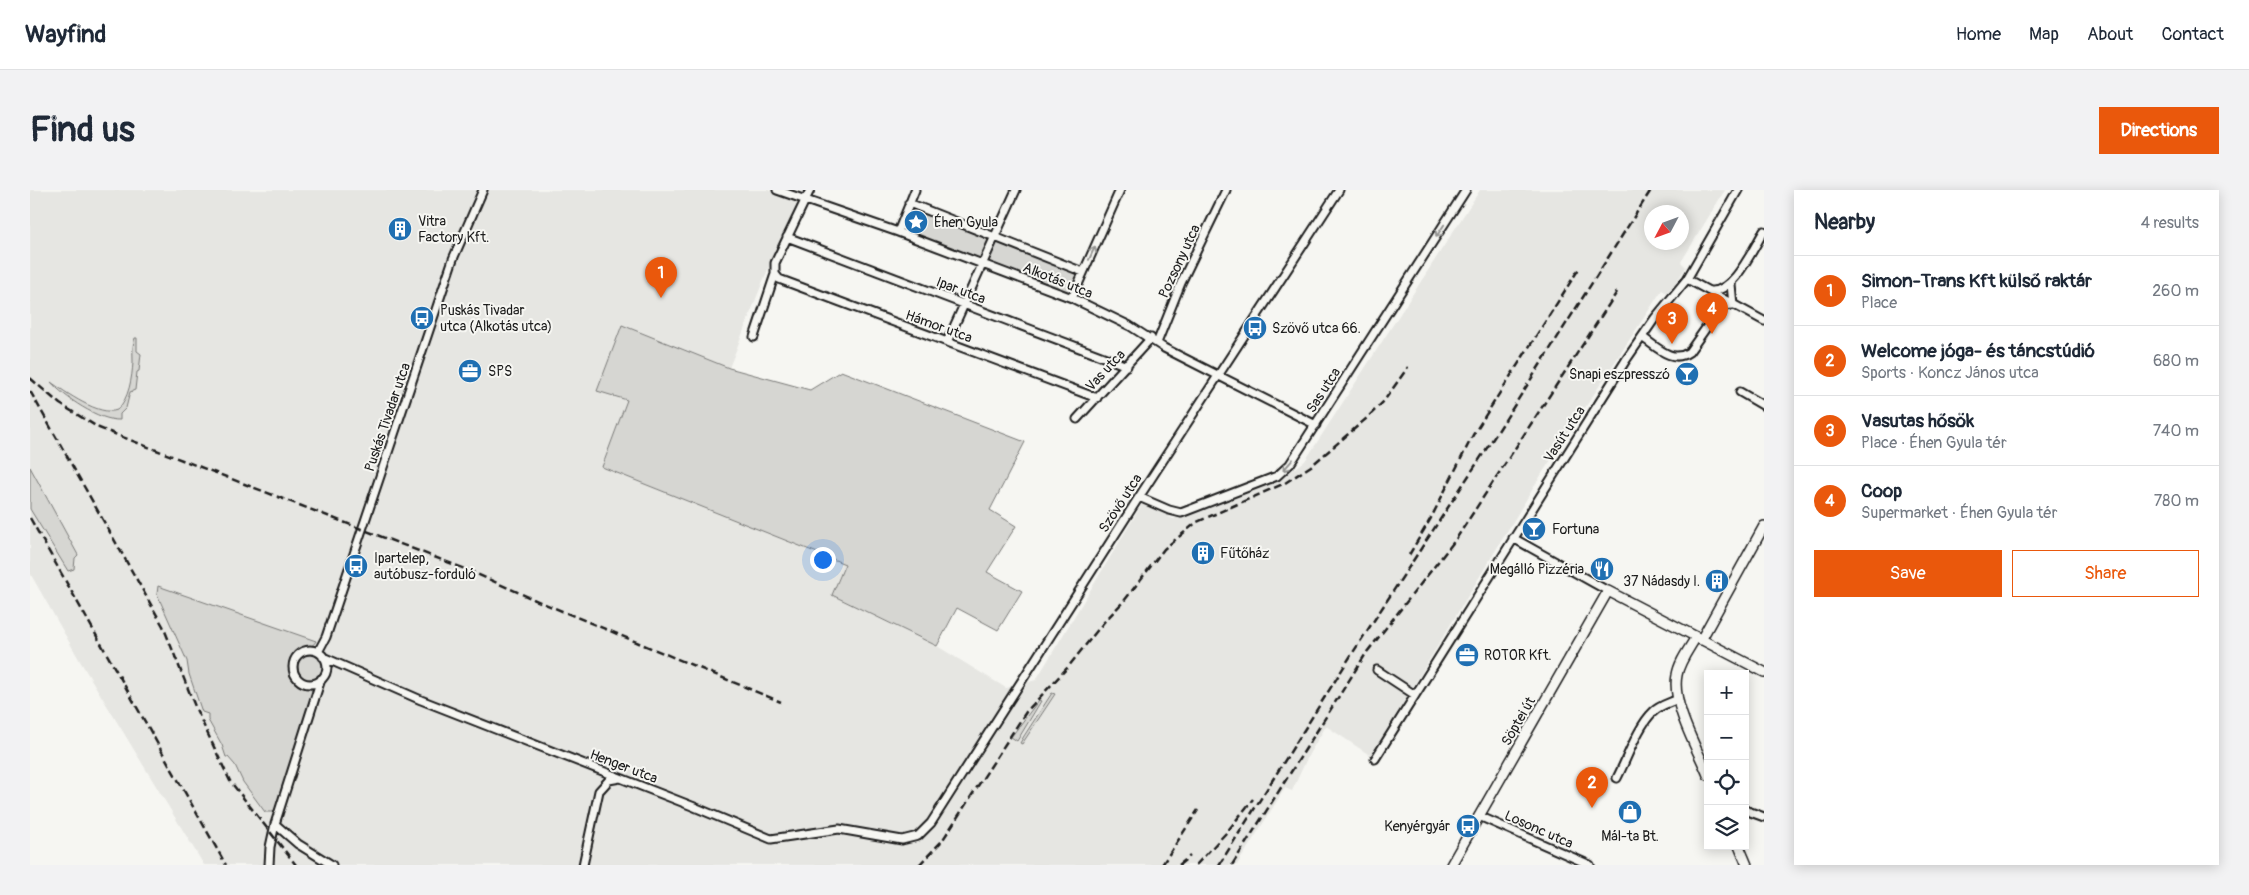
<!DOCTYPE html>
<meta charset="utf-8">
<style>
:root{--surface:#fff;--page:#f2f2f3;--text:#1f2937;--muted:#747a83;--line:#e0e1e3;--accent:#ea580c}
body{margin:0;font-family:Pangolin,sans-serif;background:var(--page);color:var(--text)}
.controls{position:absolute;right:15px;bottom:15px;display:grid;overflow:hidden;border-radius:0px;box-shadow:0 2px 12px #0003}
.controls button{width:45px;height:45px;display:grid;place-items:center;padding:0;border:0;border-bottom:1px solid var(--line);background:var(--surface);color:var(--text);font:25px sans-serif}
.compass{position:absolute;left:1614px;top:15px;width:45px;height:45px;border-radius:50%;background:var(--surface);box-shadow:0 2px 12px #0003;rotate:229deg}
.you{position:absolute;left:792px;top:369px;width:18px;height:18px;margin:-12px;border:4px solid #fff;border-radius:50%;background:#1a73e8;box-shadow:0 0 0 8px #1a73e833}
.badge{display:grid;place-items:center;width:32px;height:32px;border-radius:50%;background:var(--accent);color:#fff;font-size:16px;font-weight:700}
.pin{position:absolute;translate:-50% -41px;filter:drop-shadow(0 1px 2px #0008)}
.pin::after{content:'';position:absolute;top:26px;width:18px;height:15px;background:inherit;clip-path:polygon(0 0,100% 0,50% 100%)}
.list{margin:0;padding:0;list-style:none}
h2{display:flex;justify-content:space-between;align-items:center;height:65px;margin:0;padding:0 20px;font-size:21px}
h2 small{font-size:16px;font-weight:400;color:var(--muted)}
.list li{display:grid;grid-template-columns:32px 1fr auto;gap:15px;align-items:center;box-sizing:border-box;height:70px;padding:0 20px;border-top:1px solid var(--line)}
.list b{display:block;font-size:19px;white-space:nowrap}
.list p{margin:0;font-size:16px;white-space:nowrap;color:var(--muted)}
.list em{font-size:16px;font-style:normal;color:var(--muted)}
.actions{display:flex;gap:10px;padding:15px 20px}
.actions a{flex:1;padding:11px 0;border:1px solid var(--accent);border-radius:0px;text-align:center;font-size:18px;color:var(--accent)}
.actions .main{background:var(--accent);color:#fff}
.icon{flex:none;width:28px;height:28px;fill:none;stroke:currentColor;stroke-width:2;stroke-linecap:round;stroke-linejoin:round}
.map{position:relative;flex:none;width:1734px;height:675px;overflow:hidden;border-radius:0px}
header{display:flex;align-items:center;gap:30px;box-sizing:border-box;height:70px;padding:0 25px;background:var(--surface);border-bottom:1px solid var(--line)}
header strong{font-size:24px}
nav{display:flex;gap:28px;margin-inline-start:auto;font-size:18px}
.intro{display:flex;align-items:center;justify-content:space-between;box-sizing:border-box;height:120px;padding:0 30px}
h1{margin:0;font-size:35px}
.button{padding:12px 22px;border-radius:0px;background:var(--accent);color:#fff;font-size:18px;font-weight:700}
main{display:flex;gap:30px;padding:0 30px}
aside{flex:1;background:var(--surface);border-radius:0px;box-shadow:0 2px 12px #0003}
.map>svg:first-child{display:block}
.built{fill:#e6e6e2;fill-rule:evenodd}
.green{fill:#d6d6d2;stroke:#797977}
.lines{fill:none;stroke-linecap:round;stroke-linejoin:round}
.minor-casing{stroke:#1c1c1c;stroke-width:11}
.tertiary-casing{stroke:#1c1c1c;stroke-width:12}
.minor{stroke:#f6f6f2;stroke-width:7}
.tertiary{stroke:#f6f6f2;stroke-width:9}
.rail{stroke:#1c1c1c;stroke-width:2.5;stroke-dasharray:8 4;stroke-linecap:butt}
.oneway{stroke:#949492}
.labels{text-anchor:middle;stroke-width:4;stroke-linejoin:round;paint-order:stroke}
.poi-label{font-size:14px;fill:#1c1c1c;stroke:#f6f6f2;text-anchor:start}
.street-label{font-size:14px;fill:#1c1c1c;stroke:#f6f6f2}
</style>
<header>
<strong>Wayfind</strong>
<nav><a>Home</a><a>Map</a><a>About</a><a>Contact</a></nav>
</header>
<div class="intro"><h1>Find us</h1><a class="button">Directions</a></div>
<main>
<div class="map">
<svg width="1734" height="675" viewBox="0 0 1734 675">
<rect width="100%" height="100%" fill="#f6f6f2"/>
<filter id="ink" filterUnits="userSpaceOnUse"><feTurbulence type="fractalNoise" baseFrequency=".02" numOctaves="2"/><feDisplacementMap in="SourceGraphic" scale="10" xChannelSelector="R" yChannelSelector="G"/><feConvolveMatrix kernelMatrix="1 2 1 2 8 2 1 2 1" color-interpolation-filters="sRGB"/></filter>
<g filter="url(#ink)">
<path class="built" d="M0,0H738L767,13L733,91L699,178L592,135L567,201L597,210L572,277L815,374L802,405L907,456L976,498L1006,490L1114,311L1143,329L1251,289L1275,271L1450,0H1695L1651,72L1656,77L1639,104L1632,100L1513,282L1341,566L1296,536L1279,564L1262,601L1255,598L1207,675H174L50,471L0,383ZM1622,22H1652V52H1622Z"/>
<path class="green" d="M883,20L1048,83L1040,104L875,41Z
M592,135L699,178L780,200L811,181L995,252L960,320L986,336L957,382L992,401L968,440L927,418L907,456L802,405L815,374L572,277L597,210L567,201Z
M105,148H107V161L111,164L109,181L107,182L105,200L100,202L96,218L90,224V230C69,231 34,207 21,192C35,202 70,227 87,220C99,209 102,188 103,172C103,164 102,156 105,148Z
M0,277L48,365L45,368L44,379L38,381L0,319Z
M128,396L286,451C279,463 261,459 261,478C261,483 263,488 267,492C272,497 279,497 284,502L244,622H235L213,592L205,575L198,567H196L192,555L178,530V524L172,522L159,484L157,471L127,404Z
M268 477a12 12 0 1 1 24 0a12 12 0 1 1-24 0Z
M1022,503L1025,504L992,554L990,553L994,546Z
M1009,510L1011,511L987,551L981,547Z"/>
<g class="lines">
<g class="minor-casing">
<path id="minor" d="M747,0L868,42L1042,108L1100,136L1134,158L1286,235
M879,13L1053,82
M868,42L885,0
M757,47L1097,176
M745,84L749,89L757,92L1067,208
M1657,89L1734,131
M1701,94L1703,115
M1680,101C1704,103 1722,60 1734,41
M1042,108L1090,0
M724,147L745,84V73L780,0
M1612,147C1627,157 1642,174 1659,162L1688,121L1694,116L1703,115
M917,152L986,0
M1127,153L1151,93L1196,0
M1710,202L1734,216
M1047,229L1121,148
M1109,307L1139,320L1151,323L1247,286L1260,274L1436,0
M1483,348L1578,401
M263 477a17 17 0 1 1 34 0a17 17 0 1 1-34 0Z
M288,462L296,447L423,69L453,0
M293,467L391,510L662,616L741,649L809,639L872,650L888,646L901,633L1109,307L1309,0
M1347,480L1385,505
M1345,569L1596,170L1625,128L1657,89L1708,0
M1587,588C1597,569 1608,536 1623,522C1630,515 1640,513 1648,509
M1715,620L1734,627
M1449,626L1560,675
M245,634L268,654L302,675
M239,675L240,657L245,634L291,489
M553,675L569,601L579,590L590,588"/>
</g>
<g class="tertiary-casing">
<path id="tertiary" d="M1666,447C1659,459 1649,472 1647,485C1641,514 1667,558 1678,585
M1671,450L1734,336
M1709,656L1717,675
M1421,675L1578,401L1734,482"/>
</g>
<use href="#minor" class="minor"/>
<use href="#tertiary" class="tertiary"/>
<path class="rail" d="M0,188L30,214L69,238L438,380L503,409L751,512
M0,201L133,436L166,519L200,591L266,675
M0,328L196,675
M1379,365L1401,328L1443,245L1550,77
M889,675L912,651L996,522L1038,477L1074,432L1094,411L1134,359L1167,332L1255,293L1281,276L1337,228L1354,211L1378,177
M1132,675L1168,620
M1149,675L1160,666
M1166,675L1196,643L1223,609
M1189,675L1320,467L1470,238L1621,0
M1202,675L1337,462L1426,349L1587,102"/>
</g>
<defs><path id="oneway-shaft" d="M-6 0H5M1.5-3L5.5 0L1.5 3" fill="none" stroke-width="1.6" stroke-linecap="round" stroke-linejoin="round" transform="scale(1.25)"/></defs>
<g class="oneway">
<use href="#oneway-shaft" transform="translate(1410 41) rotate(123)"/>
<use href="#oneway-shaft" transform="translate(1062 63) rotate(-66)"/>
<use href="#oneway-shaft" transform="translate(1258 275) rotate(131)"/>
</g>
</g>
<defs>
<g id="sight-disc" transform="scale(1.25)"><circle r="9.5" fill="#1f6fb2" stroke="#f6f6f2"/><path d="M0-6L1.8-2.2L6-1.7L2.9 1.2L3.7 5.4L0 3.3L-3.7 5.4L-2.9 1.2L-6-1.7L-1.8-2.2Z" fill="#fff"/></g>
<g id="building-disc" transform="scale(1.25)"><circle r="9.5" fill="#1f6fb2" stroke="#f6f6f2"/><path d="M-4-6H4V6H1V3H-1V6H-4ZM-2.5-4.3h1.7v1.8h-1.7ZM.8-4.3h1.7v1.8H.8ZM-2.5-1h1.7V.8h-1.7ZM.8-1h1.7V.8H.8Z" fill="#fff"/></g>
<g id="bus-disc" transform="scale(1.25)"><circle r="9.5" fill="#1f6fb2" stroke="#f6f6f2"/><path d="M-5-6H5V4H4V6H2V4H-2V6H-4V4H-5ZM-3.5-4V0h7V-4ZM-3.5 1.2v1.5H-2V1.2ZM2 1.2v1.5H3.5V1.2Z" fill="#fff"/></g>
<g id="office-disc" transform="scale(1.25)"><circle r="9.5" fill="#1f6fb2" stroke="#f6f6f2"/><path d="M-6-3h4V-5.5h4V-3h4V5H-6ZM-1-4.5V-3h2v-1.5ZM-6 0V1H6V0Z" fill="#fff"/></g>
<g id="bar-disc" transform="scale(1.25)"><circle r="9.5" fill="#1f6fb2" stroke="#f6f6f2"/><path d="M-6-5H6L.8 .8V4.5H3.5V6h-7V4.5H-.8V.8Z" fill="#fff"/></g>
<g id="restaurant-disc" transform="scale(1.25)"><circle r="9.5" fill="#1f6fb2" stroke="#f6f6f2"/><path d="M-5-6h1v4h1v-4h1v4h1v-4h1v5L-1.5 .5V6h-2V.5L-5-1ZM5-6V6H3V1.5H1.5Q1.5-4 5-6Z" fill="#fff"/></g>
<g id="shop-disc" transform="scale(1.25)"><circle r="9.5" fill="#1f6fb2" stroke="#f6f6f2"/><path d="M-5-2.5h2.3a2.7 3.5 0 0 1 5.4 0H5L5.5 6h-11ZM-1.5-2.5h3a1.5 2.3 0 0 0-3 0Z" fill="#fff"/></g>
</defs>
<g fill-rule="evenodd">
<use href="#sight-disc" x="886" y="32"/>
<use href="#building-disc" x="370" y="39"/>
<use href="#bus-disc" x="392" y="128"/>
<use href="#bus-disc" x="1225" y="138"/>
<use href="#office-disc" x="440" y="181"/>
<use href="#bar-disc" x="1657" y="184"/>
<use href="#bar-disc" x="1504" y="339"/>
<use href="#building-disc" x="1173" y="363"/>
<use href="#bus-disc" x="326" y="376"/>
<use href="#restaurant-disc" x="1572" y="379"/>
<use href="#building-disc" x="1687" y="391"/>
<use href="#office-disc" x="1437" y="465"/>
<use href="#shop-disc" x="1600" y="622"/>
<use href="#bus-disc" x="1438" y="636"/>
</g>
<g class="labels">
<g class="poi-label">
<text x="388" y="36">Vitra<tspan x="388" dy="16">Factory Kft.</tspan></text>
<text x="904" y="37">Éhen Gyula</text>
<text x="410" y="125">Puskás Tivadar<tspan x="410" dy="16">utca (Alkotás utca)</tspan></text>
<text x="1242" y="143">Szövő utca 66.</text>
<text x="458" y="186">SPS</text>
<text x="1640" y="189" text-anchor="end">Snapi eszpresszó</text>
<text x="1522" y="344">Fortuna</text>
<text x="1190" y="368">Fűtőház</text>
<text x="344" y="373">Ipartelep,<tspan x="344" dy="16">autóbusz-forduló</tspan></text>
<text x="1554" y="384" text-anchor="end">Megálló Pizzéria</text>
<text x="1670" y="396" text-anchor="end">37 Nádasdy I.</text>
<text x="1454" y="470">ROTOR Kft.</text>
<text x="1420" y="641" text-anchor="end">Kenyérgyár</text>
<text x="1600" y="651" text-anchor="middle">Mál-ta Bt.</text>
</g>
<g class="street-label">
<text transform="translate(1149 71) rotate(-65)" y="5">Pozsony utca</text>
<text transform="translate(1028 90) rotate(22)" y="5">Alkotás utca</text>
<text transform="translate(931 100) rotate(21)" y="5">Ipar utca</text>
<text transform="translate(909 136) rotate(20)" y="5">Hámor utca</text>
<text transform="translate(1075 180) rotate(-47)" y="5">Vas utca</text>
<text transform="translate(1293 200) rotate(-57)" y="5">Sas utca</text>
<text transform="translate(357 227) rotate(-71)" y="5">Puskás Tivadar utca</text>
<text transform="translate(1534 244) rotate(-57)" y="5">Vasút utca</text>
<text transform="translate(1090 313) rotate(-57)" y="5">Szövő utca</text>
<text transform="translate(1488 531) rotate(-60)" y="5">Söptei út</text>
<text transform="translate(594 576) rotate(21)" y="5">Henger utca</text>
<text transform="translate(1509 639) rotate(24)" y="5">Losonc utca</text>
</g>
</g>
</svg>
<div class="controls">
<button>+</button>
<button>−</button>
<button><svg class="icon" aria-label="locate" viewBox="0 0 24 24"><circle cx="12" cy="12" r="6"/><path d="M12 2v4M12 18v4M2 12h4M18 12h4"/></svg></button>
<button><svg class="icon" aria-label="layers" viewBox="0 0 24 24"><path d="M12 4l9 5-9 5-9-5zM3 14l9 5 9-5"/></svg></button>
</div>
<svg class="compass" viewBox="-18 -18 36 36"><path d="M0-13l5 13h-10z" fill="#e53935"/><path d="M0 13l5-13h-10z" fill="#747a83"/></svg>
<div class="you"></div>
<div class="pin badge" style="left:631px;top:108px">1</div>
<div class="pin badge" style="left:1562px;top:618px">2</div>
<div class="pin badge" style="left:1642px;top:154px">3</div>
<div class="pin badge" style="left:1682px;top:144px">4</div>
</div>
<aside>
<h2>Nearby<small>4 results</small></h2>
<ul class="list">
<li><span class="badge">1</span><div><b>Simon-Trans Kft külső raktár</b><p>Place</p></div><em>260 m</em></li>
<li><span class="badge">2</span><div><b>Welcome jóga- és táncstúdió</b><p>Sports · Koncz János utca</p></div><em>680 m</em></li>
<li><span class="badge">3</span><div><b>Vasutas hősök</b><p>Place · Éhen Gyula tér</p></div><em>740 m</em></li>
<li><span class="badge">4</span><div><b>Coop</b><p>Supermarket · Éhen Gyula tér</p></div><em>780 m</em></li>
</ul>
<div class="actions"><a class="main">Save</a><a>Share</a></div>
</aside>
</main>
